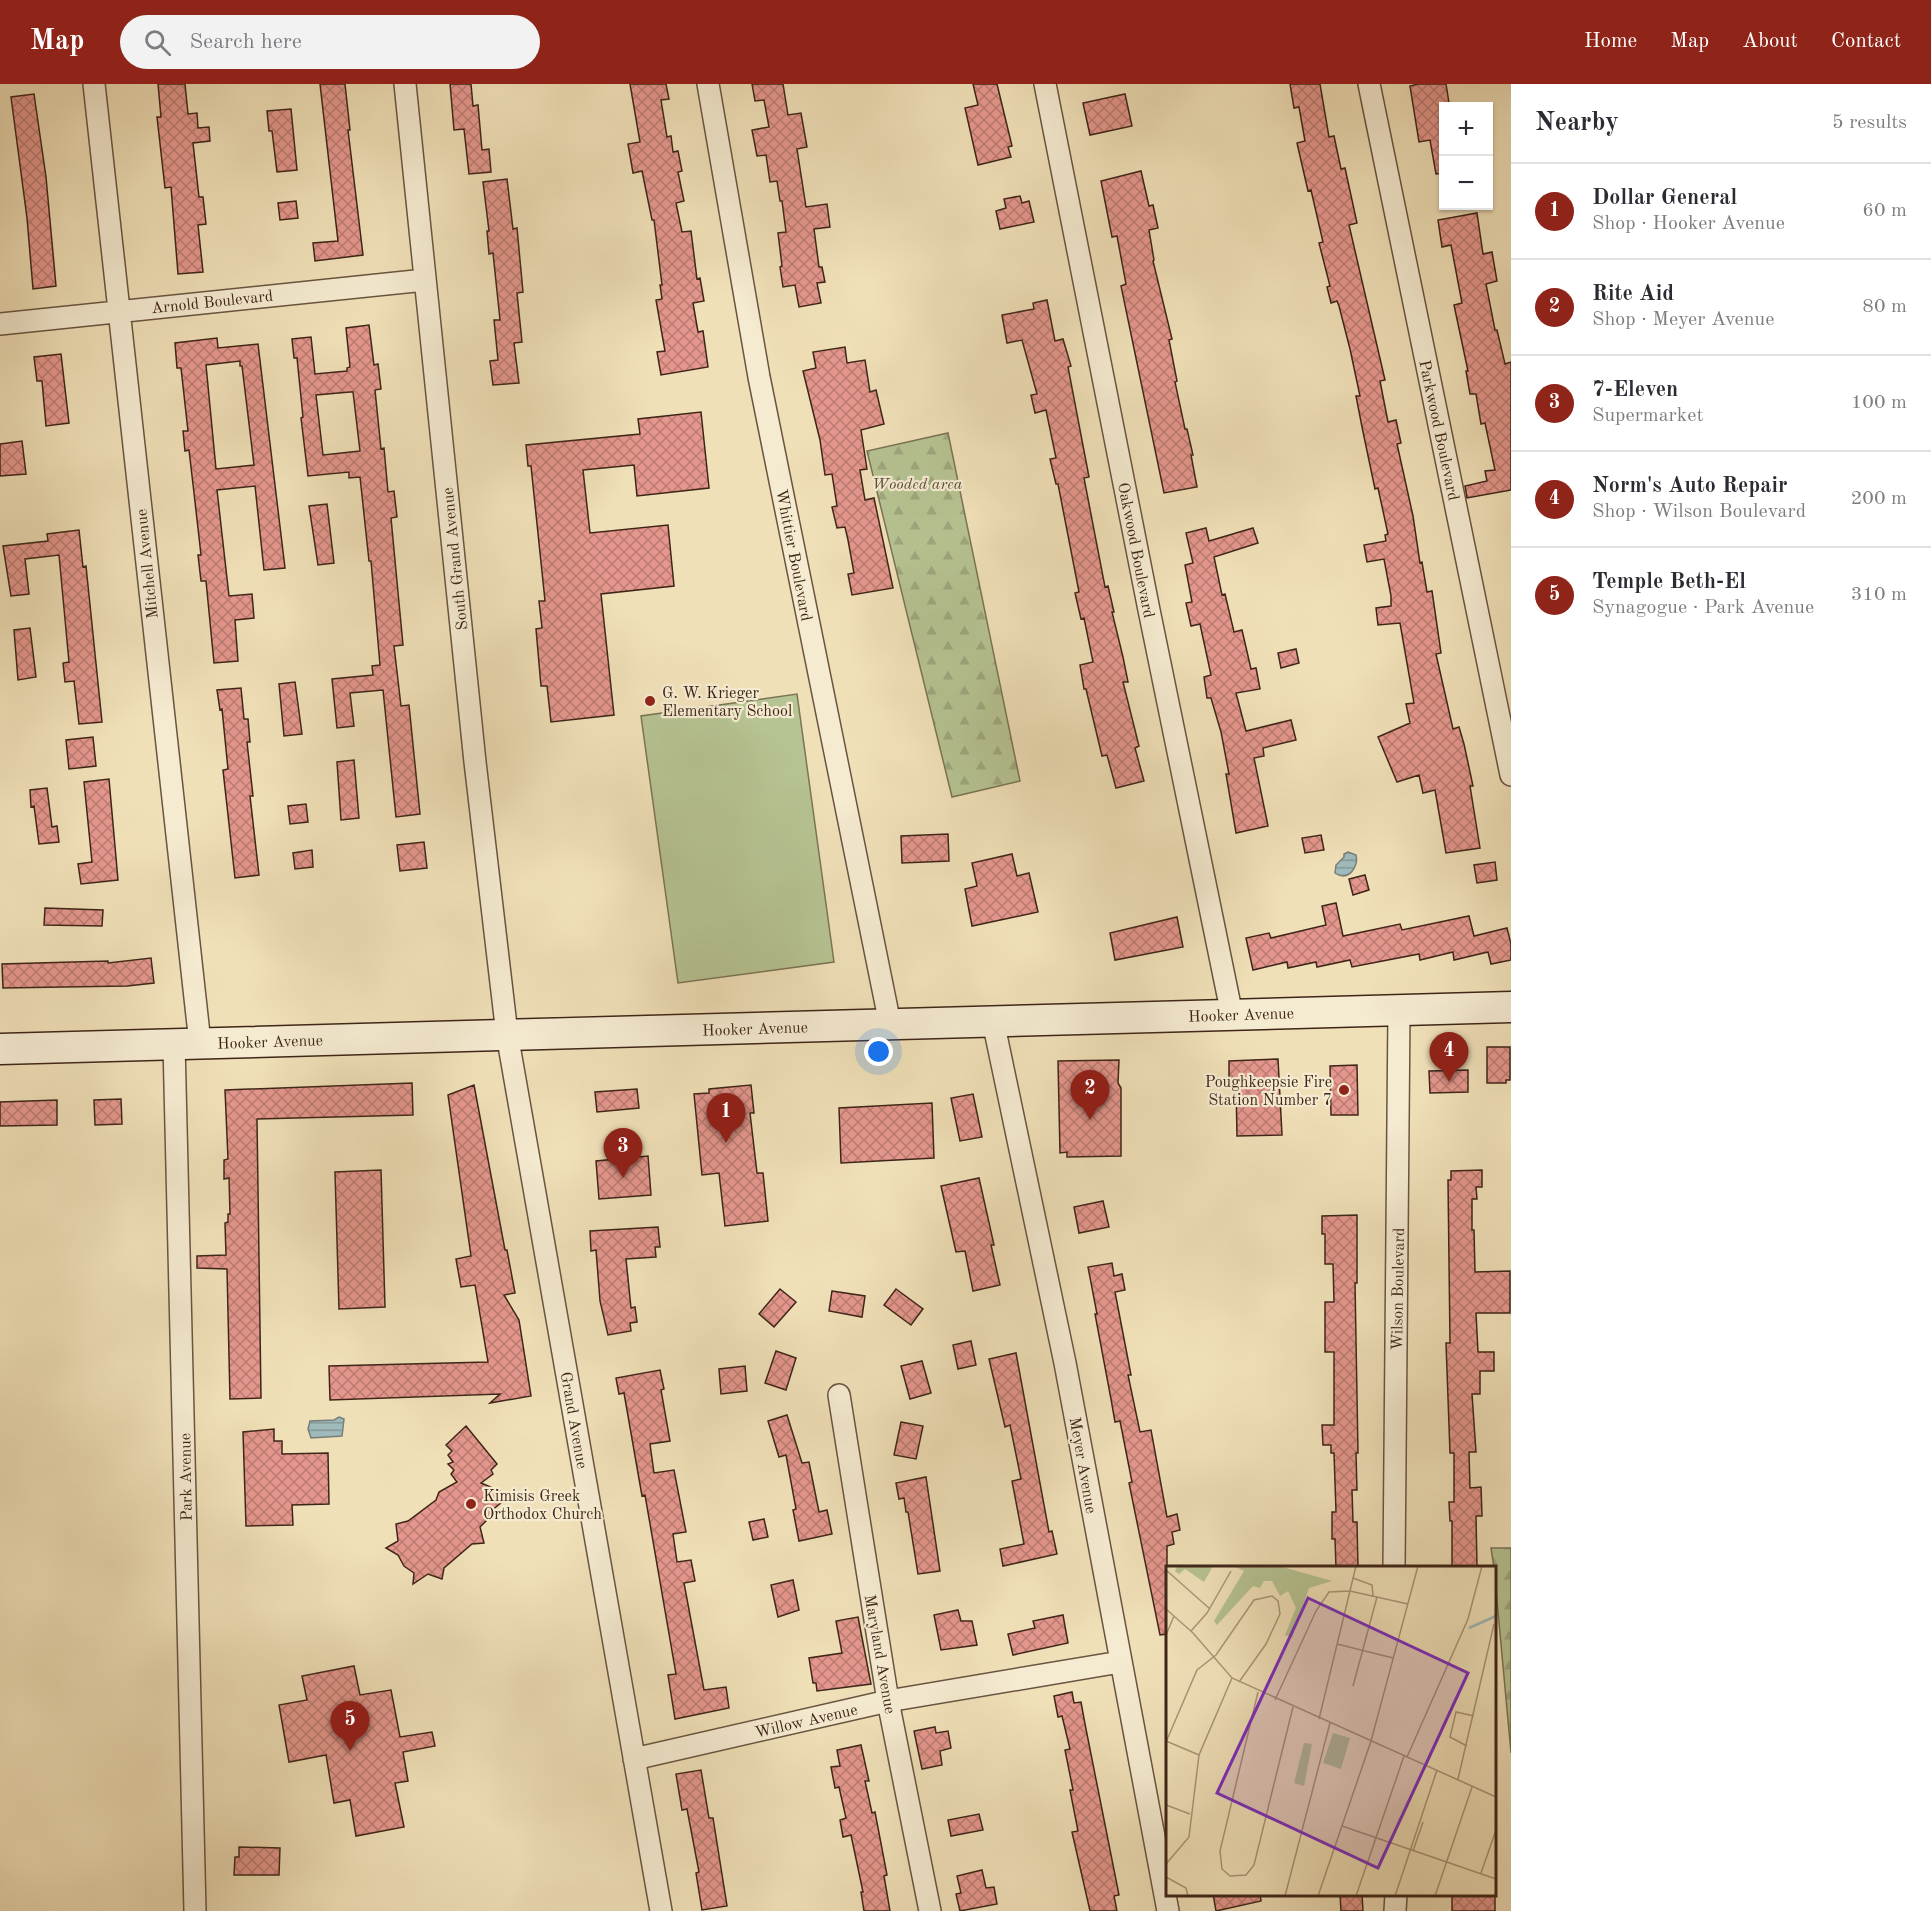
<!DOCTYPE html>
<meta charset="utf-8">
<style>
:root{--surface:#fff;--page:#f2f2f3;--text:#2b2b33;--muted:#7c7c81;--line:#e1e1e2;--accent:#8f2418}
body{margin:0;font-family:"Old Standard TT",serif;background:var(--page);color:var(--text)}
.controls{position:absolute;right:18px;top:18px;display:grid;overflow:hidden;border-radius:0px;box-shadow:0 2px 4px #0004}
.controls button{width:54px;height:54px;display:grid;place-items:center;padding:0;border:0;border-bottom:2px solid var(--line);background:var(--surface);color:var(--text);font:30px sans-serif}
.you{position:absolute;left:879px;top:968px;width:21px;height:21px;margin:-15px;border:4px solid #fff;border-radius:50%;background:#1a73e8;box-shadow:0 0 0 9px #1a73e833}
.badge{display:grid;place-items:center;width:39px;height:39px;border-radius:50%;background:var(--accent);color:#fff;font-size:20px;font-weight:700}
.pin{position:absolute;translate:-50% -50px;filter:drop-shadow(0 2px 3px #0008)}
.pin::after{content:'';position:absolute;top:32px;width:21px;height:18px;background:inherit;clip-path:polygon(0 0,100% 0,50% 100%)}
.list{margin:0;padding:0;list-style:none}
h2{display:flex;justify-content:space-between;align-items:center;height:78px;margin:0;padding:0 24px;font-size:26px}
h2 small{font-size:20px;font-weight:400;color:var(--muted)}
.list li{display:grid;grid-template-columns:39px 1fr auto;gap:18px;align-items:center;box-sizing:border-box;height:96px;padding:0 24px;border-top:2px solid var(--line)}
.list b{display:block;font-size:22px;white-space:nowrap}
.list p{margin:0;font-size:20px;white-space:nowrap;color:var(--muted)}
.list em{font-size:20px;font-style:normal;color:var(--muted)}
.icon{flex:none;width:33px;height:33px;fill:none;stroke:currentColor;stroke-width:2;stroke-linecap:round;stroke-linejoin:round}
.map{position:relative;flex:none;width:1511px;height:1827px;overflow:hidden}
header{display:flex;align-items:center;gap:36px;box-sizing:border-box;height:84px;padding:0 30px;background:var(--accent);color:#fff}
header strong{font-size:28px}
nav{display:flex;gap:33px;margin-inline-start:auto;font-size:21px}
.search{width:420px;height:54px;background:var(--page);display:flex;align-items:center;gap:15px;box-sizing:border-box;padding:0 21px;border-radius:33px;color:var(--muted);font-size:22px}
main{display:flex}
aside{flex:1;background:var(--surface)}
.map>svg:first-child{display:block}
.green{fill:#b6c392;stroke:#7a7455;stroke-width:1.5}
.forest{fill:url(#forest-firs);stroke:#7a7455;stroke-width:1.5}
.water{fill:url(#water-rules);stroke:#787e79;stroke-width:1.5}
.building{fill:url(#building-cross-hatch);stroke:#3e2518;stroke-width:1.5;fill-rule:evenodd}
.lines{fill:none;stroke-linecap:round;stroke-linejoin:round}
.street-casing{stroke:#6a5440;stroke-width:24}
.secondary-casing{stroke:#3e2518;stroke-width:33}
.street{stroke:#f5ebd1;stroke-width:21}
.secondary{stroke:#f5ebd1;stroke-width:30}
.poi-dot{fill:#8f2418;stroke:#f5ebd1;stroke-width:2}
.labels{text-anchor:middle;stroke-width:4.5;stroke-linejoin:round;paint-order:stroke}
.street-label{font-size:16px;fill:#3e2518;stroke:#f5ebd1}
.park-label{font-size:16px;font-style:italic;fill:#5c4c36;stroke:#f5ebd1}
.poi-label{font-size:16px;fill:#3e2518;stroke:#f5ebd1;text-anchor:start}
.inset-river{fill:none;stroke:#9fbaba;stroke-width:3}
.inset-road{fill:none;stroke:#a99578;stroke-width:1.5}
.view{fill:#7b2cbf;fill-opacity:0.15;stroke:#7b2cbf;stroke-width:3}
.inset-edge{fill:none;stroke:#3e2518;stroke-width:3}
</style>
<header>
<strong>Map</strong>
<div class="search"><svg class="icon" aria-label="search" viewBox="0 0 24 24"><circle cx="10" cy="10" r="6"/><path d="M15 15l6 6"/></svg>Search here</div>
<nav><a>Home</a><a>Map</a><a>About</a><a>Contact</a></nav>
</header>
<main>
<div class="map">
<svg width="1511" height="1827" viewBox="0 0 1511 1827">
<defs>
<pattern id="forest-firs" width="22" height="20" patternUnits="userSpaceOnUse" patternTransform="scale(1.5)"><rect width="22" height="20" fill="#b6c392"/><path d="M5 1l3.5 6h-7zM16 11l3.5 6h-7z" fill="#9ea77d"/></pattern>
<pattern id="water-rules" width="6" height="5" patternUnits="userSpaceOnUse" patternTransform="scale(1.5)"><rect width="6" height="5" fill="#9fbaba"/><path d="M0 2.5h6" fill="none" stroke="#839796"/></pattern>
<pattern id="building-cross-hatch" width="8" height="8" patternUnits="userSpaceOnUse" patternTransform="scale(1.5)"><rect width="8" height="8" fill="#e5978d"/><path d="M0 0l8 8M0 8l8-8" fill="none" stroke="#bb7b72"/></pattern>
</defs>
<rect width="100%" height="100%" fill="#f0e0b8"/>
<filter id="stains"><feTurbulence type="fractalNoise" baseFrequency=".00333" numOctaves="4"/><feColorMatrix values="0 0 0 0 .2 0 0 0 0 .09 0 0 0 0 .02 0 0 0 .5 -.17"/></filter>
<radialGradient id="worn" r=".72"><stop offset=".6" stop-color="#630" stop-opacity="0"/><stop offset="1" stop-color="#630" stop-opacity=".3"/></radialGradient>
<path class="green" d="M797,610L834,878L678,899L641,632Z"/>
<path class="forest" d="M948,349L1020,697L952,713L867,367Z
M1491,1464H1511V1669L1494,1484Z"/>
<path class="water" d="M1348,768L1356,771C1359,783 1348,798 1335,789L1336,781L1344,773V770Z
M339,1333L344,1335L342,1352L311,1354L308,1345L310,1337L334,1336Z"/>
<path class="building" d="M158,0H185L188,30L197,29L198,44L209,43L210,57L193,59L199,113H203L206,140L198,141L203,188L178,190L171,103L165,104L157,33H161Z
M320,0H345L350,46H348L363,171L315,177L313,159L338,157Z
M450,0H471L473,22L478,21L482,66L489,65L491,88L469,90L464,45L454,46Z
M630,0H666L669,15L661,16L667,53L671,52L673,68L678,67L682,87L678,88L684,117L676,119L682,148L691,147L697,195L700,194L704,217L693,219L698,248L703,247L708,283L661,291L657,268L665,267L656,216L662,215L660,201H662L654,136H652L642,87L633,89L628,60L640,58Z
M752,0H783L788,31L801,29L807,63L797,65L806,123L827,120L830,143L814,145L819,183H822L825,198L817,199L821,219L799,223L795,201L783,203L780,183L782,182L778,149L786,148L782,117H780L777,97L770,98L766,71L757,72L752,46L769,43L764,16L755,17Z
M973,0H997L1012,62L1008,63L1011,73L978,81L965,24L978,21Z
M1290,0H1320L1329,53L1334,52L1341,85L1345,84L1357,139L1349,141L1385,296L1380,297L1388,338L1396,336L1401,359L1397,360L1413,432L1420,479L1422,478L1427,508L1432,507L1441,569L1436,570L1453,645L1459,643L1464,660L1473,702H1470L1480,764L1446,769L1435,706L1423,709L1419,691L1397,698L1378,653L1410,639L1406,620L1414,619L1400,539L1378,541L1376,524L1391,522V512L1384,475L1367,478L1364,461L1386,457L1385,451L1388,450L1378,404L1375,405L1362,343L1356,312H1360L1350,265L1339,222L1337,217L1331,219L1327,203L1330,202L1319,159L1323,158L1311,106L1308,107L1297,59L1305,57L1299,23L1294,24Z
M1418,0H1446L1449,19L1443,20V89L1436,90L1430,56L1419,58L1410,2Z
M34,10L46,93L56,202L33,205L27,134L11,13Z
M1125,10L1132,42L1090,51L1083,19Z
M291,25L297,86L277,88L272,47H269L267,27Z
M1141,87L1149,122L1153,121L1158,144L1149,146L1154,176L1153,177L1172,255L1169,256L1177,297L1175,298L1185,345H1187L1193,371H1191L1197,403L1164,409L1121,202L1126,200L1117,152L1112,153L1101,97Z
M507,95L513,145L517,144L523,208L517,209L522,258L514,259L519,299L493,301L490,277L498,276L494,236H500L493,169L489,170L487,147H489L483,98Z
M1020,112L1022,119L1029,117L1034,138L1000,145L996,127L1006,124L1004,115Z
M296,117L298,134L280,136L278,119Z
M1477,129L1483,170L1492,168L1497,197L1486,200L1495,246H1497L1505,280L1511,278V406L1467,414L1465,402L1487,397L1485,387L1495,386L1485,339L1481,340L1476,310H1470L1466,287H1468L1454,221L1462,219L1451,161L1442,163L1438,136Z
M1047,216L1055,257L1063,255L1071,282L1068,283L1089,393L1084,394L1105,503L1108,502L1114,528H1112L1123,573L1128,598H1123L1139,662L1135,664L1144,697L1116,704L1107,671L1102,672L1086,605H1084L1080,581L1093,578L1084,534L1081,535L1075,509L1079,508L1058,400H1056L1050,375L1056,374L1046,326L1035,329L1031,311L1037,310L1022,256L1007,259L1002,231L1034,225L1033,219Z
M369,241L374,281L378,280L381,305L375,306L381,365L384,364L388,408L394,407L397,433L391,434L403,561L394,562L401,622L409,621L420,730L396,733L383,606L350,609L354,642L337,644L332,595L373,591L372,582L380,581L371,477H369L360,393L349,394V388L308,392L301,334L303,333L297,274H294L292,255L311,253L315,290L347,287V284L350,283L346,244ZM350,308H353L360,367L323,371L316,311Z
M217,254L218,264L258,260L285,484L264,486L255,402L217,406L229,512L252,510L254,534L235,536L238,577L214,579L206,497H201L198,471H201L194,409L189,366L185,367L183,347H188L181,284H177L175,259ZM240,277V282H242L254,381L216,385L206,281Z
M845,263L847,279L865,276L870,308L876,306L884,340L861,346L867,385L860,386L865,416L874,414L893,504L852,511L848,490L854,489L848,456L845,443L837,444L832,423L837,422L832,390L825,391L820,356L803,287L816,284L813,268Z
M61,270L69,339L46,342L42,297H37L34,273Z
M701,328L709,404L637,412L634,381L583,386L590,449L668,441L674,502L601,510L614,631L551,638L547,602H541L536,545L542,544L539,517H545L531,382H528L526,361L640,350L638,335Z
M22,357L26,390L0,392V360Z
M327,420L334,479L318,481L309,422Z
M1206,444L1209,457L1253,444L1258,459L1214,473L1222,511L1225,510L1234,548L1242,546L1251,585L1256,584L1260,605L1236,609L1246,647L1291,636L1296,656L1263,664L1264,672L1254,674L1268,742L1236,749L1226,690H1229L1221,648L1211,614H1207L1204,593L1211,591L1200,540L1191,542L1186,519L1192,518L1185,481L1193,479L1186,449Z
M79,446L83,483L86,482L102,638L79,640L74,597L65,598L63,579L69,578L59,471L25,475L29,510L11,512L3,462L48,457L47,450Z
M30,544L36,593L18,596L14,546Z
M1296,565L1299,579L1281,584L1278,569Z
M295,598L302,650L284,652L279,600Z
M241,604L244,635H248L250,658H247L253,712H250L259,791L235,794L223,686L228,685L222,625L220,626L217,606Z
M93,653L96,682L69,685L66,656Z
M354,676L359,734L341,736L337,678Z
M109,695L118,796L81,800L78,780L92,778L84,698Z
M47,704L52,743L57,742L59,758L39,760L34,722L31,723L30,706Z
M306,720L308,738L290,740L288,722Z
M948,750L949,777L902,779L901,752Z
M1321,751L1324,766L1305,769L1302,754Z
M424,758L427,784L400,787L397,761Z
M312,766L313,783L295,785L293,769Z
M1012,770L1017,792L1029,789L1038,828L972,842L965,805L977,802L972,779Z
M1495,778L1497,796L1477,799L1474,781Z
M1365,791L1369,806L1353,811L1349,795Z
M1336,819L1343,852L1400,840L1402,846L1469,832L1474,852L1507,844L1511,860V876L1491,880L1488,868L1454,876L1453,868L1420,876L1419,870L1352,883L1350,876L1317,883L1316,878L1288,884L1287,878L1253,886L1246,854L1269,849L1271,854L1326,841L1322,822Z
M45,824L103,826L102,842L44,841Z
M1177,833L1183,863L1115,876L1110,849Z
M151,874L154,899L127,902L3,904L2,880L108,877V879Z
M1487,963H1510V996H1506V999H1487Z
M1278,975L1282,1051L1237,1052L1236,999H1229V977Z
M1119,976L1118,999L1121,1004V1072L1067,1073V1068L1060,1069L1058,977Z
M1357,981L1358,1031H1331L1330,982Z
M1468,986V1008L1430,1009L1429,987Z
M412,999L413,1031L257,1035L261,1314L230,1315L227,1185L197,1184V1172L226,1171L225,1139L228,1138V1130H230L229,1094L224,1095V1076L228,1075L225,1006Z
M474,1001L505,1166H507L515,1209L504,1211L519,1236L531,1312L490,1319L500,1310L330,1316L329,1282L488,1278L475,1201L461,1203L456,1175L471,1172L448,1011Z
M751,1001L754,1029H750L757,1089H763L768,1137L725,1142L719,1089L702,1091L694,1010L709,1009V1005Z
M637,1005L639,1024L597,1028L595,1008Z
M973,1010L982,1053L960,1057L951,1014Z
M121,1015L122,1040L95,1041L94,1016Z
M57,1016V1041L0,1042V1018Z
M932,1019L934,1074L841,1079L839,1024Z
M648,1072L651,1111L599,1115L596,1077Z
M381,1086L385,1223L339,1225L335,1088Z
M1482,1086V1103H1476L1477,1115H1472V1146H1474L1475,1188L1510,1187V1229H1476L1478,1268H1494V1287H1480V1310H1472L1476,1368H1469L1470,1404L1481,1403L1482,1432H1476L1477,1483L1452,1484V1437H1450L1449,1418H1454V1369H1450L1446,1259H1450L1448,1096H1451V1087Z
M979,1094L994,1161H991L1000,1201L973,1207L965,1167L956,1168L941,1102Z
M1103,1117L1109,1143L1079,1149L1074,1123Z
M1357,1131V1199H1355L1358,1369H1356L1357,1406H1352L1353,1438H1357L1358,1484H1336L1335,1455H1332V1428H1336L1334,1369H1331V1361H1323L1322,1341H1334V1268H1325V1218H1334L1333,1180H1325V1150H1322V1132Z
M658,1143L660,1163H655L656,1173L626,1175L631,1224L635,1223L637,1238L630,1239L631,1247L608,1251L600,1217L596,1166L591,1167L590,1147Z
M1112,1179L1114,1192L1122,1190L1125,1206L1115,1208L1131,1291H1128L1140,1348L1151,1346L1167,1433L1177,1430L1180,1446L1172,1448L1174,1460L1167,1462V1550L1160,1551L1129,1399L1132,1398L1120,1337L1115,1338L1111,1315L1095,1230H1097L1088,1183Z
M780,1205L796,1218L774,1243L759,1230Z
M896,1205L923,1225L911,1241L884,1221Z
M832,1207L865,1212L862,1233L829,1227Z
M971,1257L976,1281L958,1285L953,1261Z
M776,1267L796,1274L786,1306L765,1299Z
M1016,1269L1049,1448L1052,1447L1057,1470L1003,1482L1000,1465L1024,1460L1012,1397L1021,1395L1010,1341L1005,1343L989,1275Z
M922,1277L931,1309L910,1315L901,1282Z
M745,1282L747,1307L721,1310L719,1285Z
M660,1286L664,1305L661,1306L670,1357L650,1360L654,1389L674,1386L686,1448L673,1450L677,1478L691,1476L695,1497L684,1499L704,1606L726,1603L729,1624L675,1635L668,1591L676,1590L645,1411L642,1412L624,1309L619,1310L616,1294Z
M787,1331L802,1379L809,1378L819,1428L827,1426L832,1450L799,1457L793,1426L796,1425L786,1371L779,1373L768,1337Z
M901,1338L923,1342L916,1375L894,1371Z
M466,1342L497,1380L491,1386L493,1390L481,1399L500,1407L502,1418L490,1428L491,1432L480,1443L484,1459L472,1460L444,1484L442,1495L428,1490L413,1500L414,1489L404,1482L398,1471L386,1464L398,1457L396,1440L408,1437L436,1416L439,1408L457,1398L451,1390L454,1386L448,1380L453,1378L448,1371L452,1367L446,1361Z
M274,1345V1357H282V1370L328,1369L329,1420L292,1421L293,1441L246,1442L243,1348Z
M926,1393L940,1487L918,1490L908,1428H906L904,1414L899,1415L896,1399Z
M764,1435L768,1453L753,1456L749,1438Z
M793,1496L799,1526L778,1533L771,1501Z
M958,1526L961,1537H972L977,1561L941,1566L934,1531Z
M1063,1531L1068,1559L1013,1571L1008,1550L1035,1544L1033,1537Z
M858,1533L871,1600L817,1607L816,1599H813L809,1574L842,1569L836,1537Z
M354,1582L360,1611L391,1606L400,1653L432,1648L435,1662L403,1668L408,1697L395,1699L404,1743L356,1752L350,1716L334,1719L326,1671L289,1678L279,1621L307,1616L302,1592Z
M1072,1608L1074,1619L1081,1618L1085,1640L1119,1811L1114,1812L1117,1827H1090L1072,1748L1078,1747L1070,1706H1073L1065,1666L1070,1665L1062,1632L1058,1633L1054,1612Z
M935,1643L936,1649L948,1647L951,1664L940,1667L942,1681L922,1685L914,1647Z
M861,1661L869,1697H865L872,1729L875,1728L887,1791L884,1792L890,1827H864L861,1808H863L851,1751L843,1753L840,1736L846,1734L839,1703L835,1704L831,1683L840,1682L837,1666Z
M701,1686L709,1734H713L727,1822L702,1826L696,1789L699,1788L687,1725L682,1726L676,1690Z
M979,1730L983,1746L951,1752L948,1736Z
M239,1763L280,1764L279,1791H234L235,1773H239Z
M982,1786L986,1804L994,1803L997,1820L960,1827L956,1810L961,1809L957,1792Z
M1213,1810H1260L1261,1817L1216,1827Z
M1340,1810H1362L1363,1827H1341Z
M1452,1810H1495V1827H1452Z"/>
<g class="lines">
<g class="street-casing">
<path id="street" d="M94,0L200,959
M405,0L475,678L507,950L661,1827
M708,0L759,293L890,940
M1045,0L1149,526L1232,931
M1369,0L1511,691
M0,240L425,196
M993,937L1065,1279L1168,1827
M174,960L195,1827
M839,1311L888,1617L930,1827
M1394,1484L1399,926
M634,1675L888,1617L1120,1578
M1395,1827L1396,1810"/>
</g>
<g class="secondary-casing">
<path id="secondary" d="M0,965L1511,923"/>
</g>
<use href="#street" class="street"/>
<use href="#secondary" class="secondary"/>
</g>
<g class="poi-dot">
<circle cx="650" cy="617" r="6"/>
<circle cx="1344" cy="1006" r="6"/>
<circle cx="471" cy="1420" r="6"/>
</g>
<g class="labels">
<g class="street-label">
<text transform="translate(212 217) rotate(-6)" y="6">Arnold Boulevard</text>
<text transform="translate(1440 346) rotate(78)" y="6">Parkwood Boulevard</text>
<text transform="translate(1137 466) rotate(79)" y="6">Oakwood Boulevard</text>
<text transform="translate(795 471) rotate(79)" y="6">Whittier Boulevard</text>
<text transform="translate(454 475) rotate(-96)" y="6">South Grand Avenue</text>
<text transform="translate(146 480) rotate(-96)" y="6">Mitchell Avenue</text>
<text transform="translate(1241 930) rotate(-2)" y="6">Hooker Avenue</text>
<text transform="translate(755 944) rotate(-2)" y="6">Hooker Avenue</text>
<text transform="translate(270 957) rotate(-2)" y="6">Hooker Avenue</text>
<text transform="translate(1397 1205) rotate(-89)" y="6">Wilson Boulevard</text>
<text transform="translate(575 1336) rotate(80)" y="6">Grand Avenue</text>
<text transform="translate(1084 1381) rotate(80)" y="6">Meyer Avenue</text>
<text transform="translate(185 1393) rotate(-91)" y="6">Park Avenue</text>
<text transform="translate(881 1570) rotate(80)" y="6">Maryland Avenue</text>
<text transform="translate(806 1636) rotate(-13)" y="6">Willow Avenue</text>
</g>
<g class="park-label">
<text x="917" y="405">Wooded area</text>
</g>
<g class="poi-label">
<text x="662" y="614">G. W. Krieger<tspan x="662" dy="18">Elementary School</tspan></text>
<text x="1332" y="1003" text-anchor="end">Poughkeepsie Fire<tspan x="1332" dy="18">Station Number 7</tspan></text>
<text x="483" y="1417">Kimisis Greek<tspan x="483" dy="18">Orthodox Church</tspan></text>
</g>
</g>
<g transform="translate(1166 1482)">
<rect width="330" height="330" fill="#f0e0b8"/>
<path d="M167,167L184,172L175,203L157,197Z" fill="#b6c392"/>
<path d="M12,0H47L38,16L19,3L13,8L9,5ZM68,0H113L166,15L143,22L126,72L119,69L130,42L122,25L114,30L106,15H98L94,22L87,20L51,59L48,55L78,5ZM138,177L146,178L138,220L128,217Z" fill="#b6c392"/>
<path class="inset-river" d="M303,62L330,50"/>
<path class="inset-road" d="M0,4L44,43M187,12L206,19L207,30M0,43L27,67L66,112L330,231M25,65L41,47L65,5M0,69L8,50M171,78L227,92M187,120L211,31M92,126L54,285L56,303L64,310L80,309L88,299L127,141M109,134L150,45L163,26L184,25L242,38M153,153L190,0M0,175L33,189M0,176L31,104L50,89L88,34L106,30L112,35L114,48L100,78L73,116M301,180L284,171L290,146L308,150M241,191L302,53L316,0M292,213L328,58M0,239L24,248M176,260L330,313M247,285L257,256M0,298L23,271L33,189L66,112M315,307L330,264M0,311L20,322L22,330M119,330L164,157M152,330L205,175L252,0M190,330L238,190M229,330L271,204M269,330L306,221"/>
<path class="view" d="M142,32L302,107L212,302L51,227Z"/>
<rect width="330" height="330" class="inset-edge"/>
</g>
<rect width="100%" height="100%" filter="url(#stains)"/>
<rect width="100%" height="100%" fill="url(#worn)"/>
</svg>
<div class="controls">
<button>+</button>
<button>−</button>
</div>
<div class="you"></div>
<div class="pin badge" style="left:726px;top:1059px">1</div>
<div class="pin badge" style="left:1090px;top:1036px">2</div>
<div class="pin badge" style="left:623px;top:1094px">3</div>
<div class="pin badge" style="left:1449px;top:998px">4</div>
<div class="pin badge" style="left:350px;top:1667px">5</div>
</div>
<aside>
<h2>Nearby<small>5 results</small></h2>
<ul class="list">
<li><span class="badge">1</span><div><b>Dollar General</b><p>Shop · Hooker Avenue</p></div><em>60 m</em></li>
<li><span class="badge">2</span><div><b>Rite Aid</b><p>Shop · Meyer Avenue</p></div><em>80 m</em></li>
<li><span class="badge">3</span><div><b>7-Eleven</b><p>Supermarket</p></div><em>100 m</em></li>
<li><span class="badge">4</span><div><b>Norm's Auto Repair</b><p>Shop · Wilson Boulevard</p></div><em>200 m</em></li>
<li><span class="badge">5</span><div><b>Temple Beth-El</b><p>Synagogue · Park Avenue</p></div><em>310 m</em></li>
</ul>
</aside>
</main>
